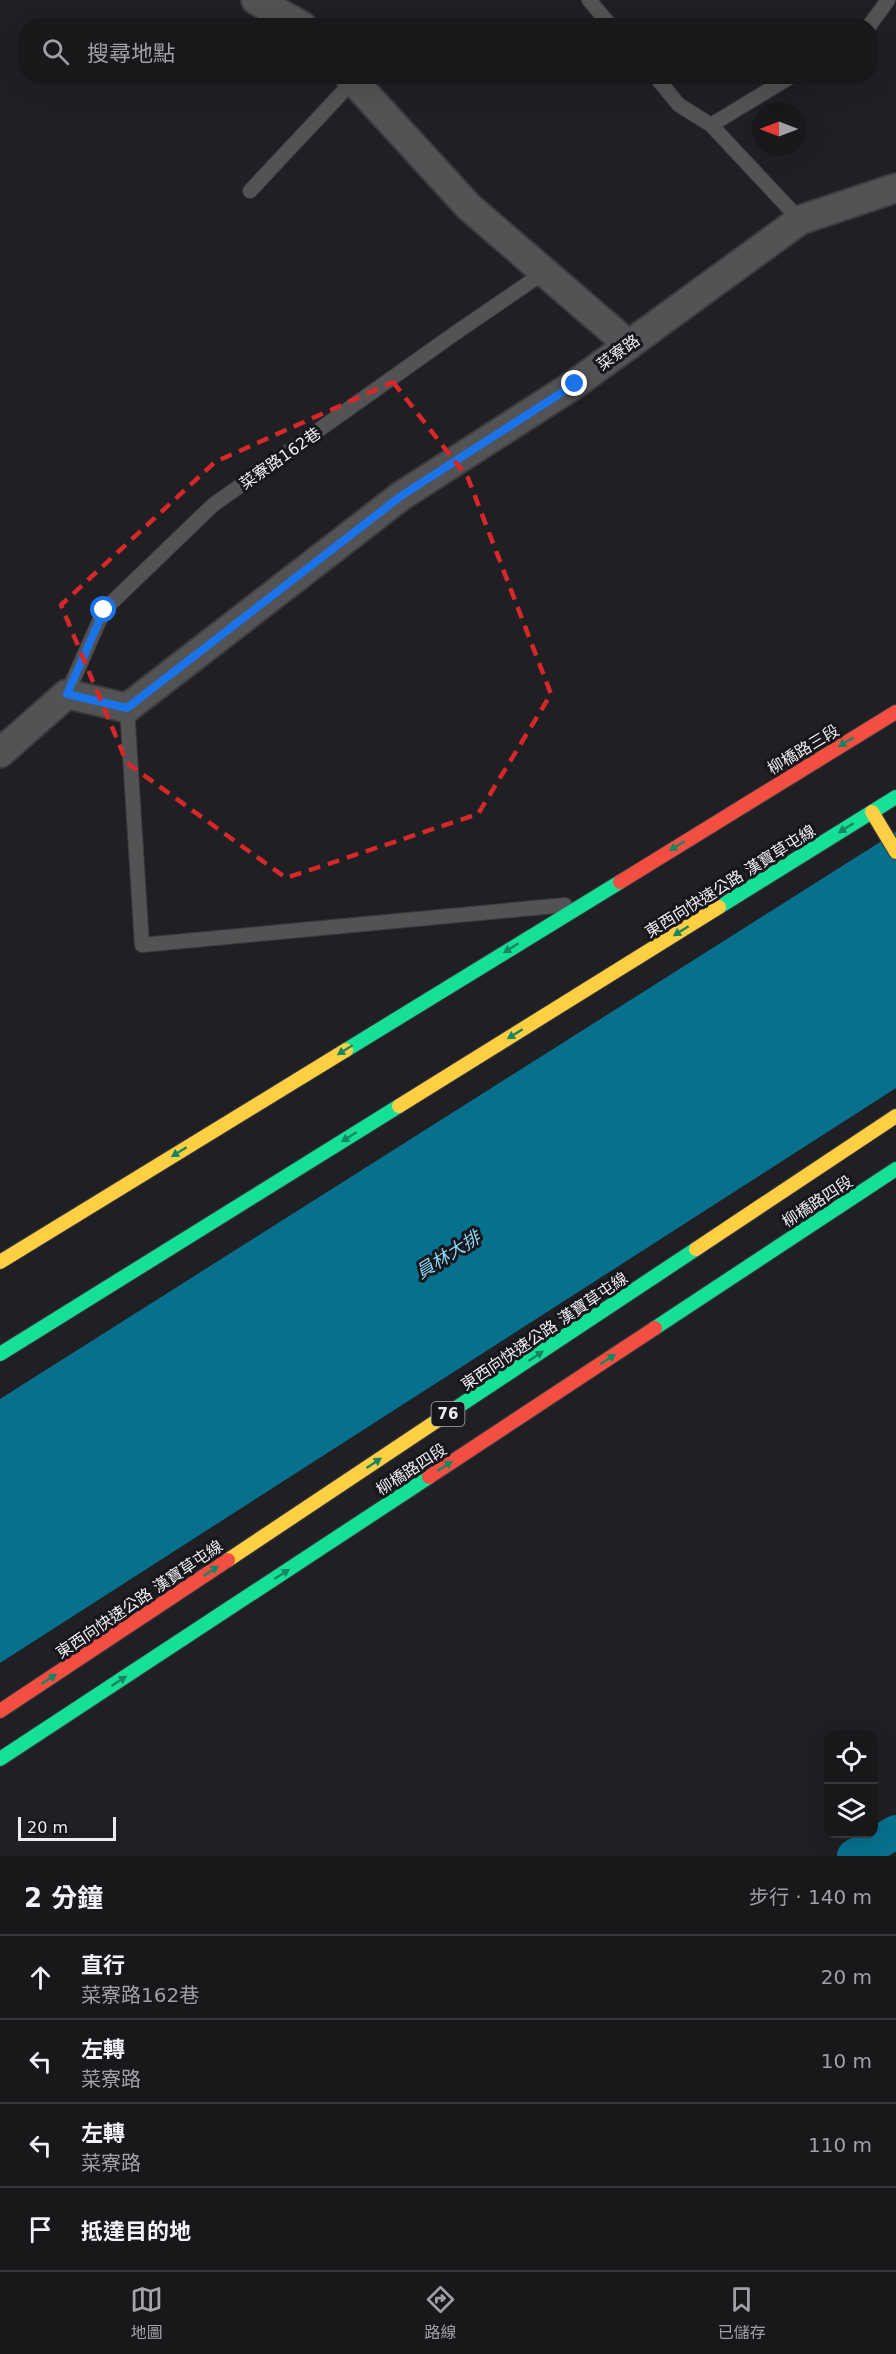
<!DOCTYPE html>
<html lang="zh-TW">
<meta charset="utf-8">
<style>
:root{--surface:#18181b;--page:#252528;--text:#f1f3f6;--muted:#9fa0a3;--line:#36373a;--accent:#a5a4a9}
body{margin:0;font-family:"DejaVu Sans","Noto Sans TC",sans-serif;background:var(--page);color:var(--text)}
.controls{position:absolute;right:18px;bottom:18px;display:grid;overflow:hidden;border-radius:12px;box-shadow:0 6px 24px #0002}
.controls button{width:54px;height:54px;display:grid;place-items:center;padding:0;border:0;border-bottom:2px solid var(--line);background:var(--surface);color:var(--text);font:30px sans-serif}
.compass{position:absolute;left:752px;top:102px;width:54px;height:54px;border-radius:50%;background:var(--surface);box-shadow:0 6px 24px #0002;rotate:270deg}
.scale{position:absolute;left:18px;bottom:15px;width:98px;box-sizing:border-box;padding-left:6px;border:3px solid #ecebf0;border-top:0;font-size:16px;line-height:21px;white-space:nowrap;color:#ecebf0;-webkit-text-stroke:4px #16161c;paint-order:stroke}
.stop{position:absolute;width:18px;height:18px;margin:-14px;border:4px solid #1a73e8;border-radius:50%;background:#fff}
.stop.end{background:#1a73e8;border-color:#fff;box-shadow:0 2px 6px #0008}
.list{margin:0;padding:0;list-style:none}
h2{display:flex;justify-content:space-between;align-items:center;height:78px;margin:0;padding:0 24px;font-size:26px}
h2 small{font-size:20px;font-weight:400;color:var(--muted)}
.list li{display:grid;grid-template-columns:39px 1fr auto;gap:18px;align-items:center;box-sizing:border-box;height:84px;padding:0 24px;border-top:2px solid var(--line)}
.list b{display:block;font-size:22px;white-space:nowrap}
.list p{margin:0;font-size:20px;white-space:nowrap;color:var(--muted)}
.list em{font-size:20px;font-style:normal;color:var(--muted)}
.icon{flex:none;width:33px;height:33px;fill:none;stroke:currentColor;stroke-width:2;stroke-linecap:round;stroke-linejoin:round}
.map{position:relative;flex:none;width:896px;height:1856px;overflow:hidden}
.search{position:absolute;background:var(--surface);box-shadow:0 6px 24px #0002;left:18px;right:18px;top:18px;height:66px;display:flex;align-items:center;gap:15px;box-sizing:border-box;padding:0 21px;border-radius:24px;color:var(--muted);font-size:22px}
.sheet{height:414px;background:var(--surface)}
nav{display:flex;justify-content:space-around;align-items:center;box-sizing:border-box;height:84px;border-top:2px solid var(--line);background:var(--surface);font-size:16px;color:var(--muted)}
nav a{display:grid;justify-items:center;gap:3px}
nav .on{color:var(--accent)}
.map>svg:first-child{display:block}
.water{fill:#07718d}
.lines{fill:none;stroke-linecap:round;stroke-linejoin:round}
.canal{stroke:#07718d;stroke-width:34}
.lane-casing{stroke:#3b3b3e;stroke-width:16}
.street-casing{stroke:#3b3b3e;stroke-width:32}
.fast-casing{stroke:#3b3b3e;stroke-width:16}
.slow-casing{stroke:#3b3b3e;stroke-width:16}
.jam-casing{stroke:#3b3b3e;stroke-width:16}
.lane{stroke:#535355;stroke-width:14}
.street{stroke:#535355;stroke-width:28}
.fast{stroke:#16e098;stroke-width:14}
.slow{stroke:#ffcf43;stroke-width:14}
.jam{stroke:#f24e42;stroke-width:14}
.oneway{fill:#168560}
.route{stroke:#1a73e8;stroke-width:8}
.marked{fill:none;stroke:#d62828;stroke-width:4.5;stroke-dasharray:12 8;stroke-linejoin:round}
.labels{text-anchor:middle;stroke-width:6;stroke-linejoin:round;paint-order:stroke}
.shield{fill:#16161c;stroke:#acabb0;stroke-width:1.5}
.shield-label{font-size:15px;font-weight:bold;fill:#ecebf0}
.street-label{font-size:16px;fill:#ecebf0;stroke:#16161c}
.water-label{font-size:18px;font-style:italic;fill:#84d8f6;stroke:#16161c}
</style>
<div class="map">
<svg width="896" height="1856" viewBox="0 0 896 1856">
<rect width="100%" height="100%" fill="#202024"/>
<path class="water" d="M896,832V1088L0,1663V1399Z"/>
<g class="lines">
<path class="canal" d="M854,1856L896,1832"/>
<g class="lane-casing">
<path id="lane" d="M589,0L611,26
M869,26L888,0
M655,76L679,105L711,125L800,220
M711,125L792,76
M250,191L353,81
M67,694L104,610L213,505L454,334L546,271
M127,708L142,945L565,905"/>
</g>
<g class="street-casing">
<path id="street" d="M256,0L302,26
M349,76L469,207L629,345
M0,753L67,694L127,708L401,496L575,384L800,220L896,188"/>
</g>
<g class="fast-casing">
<path id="fast" d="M719,907L896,797
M346,1050L620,882
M655,1328L896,1169
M0,1354L399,1106
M444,1416L696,1249
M0,1759L429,1477"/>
</g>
<g class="slow-casing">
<path id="slow" d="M872,812L896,852
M399,1106L719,907
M696,1249L896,1116
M0,1262L346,1050
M228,1560L444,1416"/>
</g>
<g class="jam-casing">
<path id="jam" d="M620,882L896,712
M429,1477L655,1328
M0,1711L228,1560"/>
</g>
<use href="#lane" class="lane"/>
<use href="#street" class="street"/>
<use href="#fast" class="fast"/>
<use href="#slow" class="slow"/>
<use href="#jam" class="jam"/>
</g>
<defs><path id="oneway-solid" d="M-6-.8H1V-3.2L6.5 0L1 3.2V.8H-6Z" transform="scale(1.5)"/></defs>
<g class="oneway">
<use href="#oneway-solid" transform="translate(846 742) rotate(149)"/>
<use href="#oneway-solid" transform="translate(846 828) rotate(148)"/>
<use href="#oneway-solid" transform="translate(677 846) rotate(148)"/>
<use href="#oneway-solid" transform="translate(681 931) rotate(148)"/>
<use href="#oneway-solid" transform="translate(511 948) rotate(148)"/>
<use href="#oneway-solid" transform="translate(515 1034) rotate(148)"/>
<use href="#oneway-solid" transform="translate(345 1050) rotate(148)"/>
<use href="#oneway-solid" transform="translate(349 1137) rotate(148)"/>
<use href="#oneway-solid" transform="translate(179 1152) rotate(148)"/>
<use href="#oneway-solid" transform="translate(536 1356) rotate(-34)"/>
<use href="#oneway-solid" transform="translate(608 1359) rotate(-33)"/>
<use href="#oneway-solid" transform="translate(374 1463) rotate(-34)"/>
<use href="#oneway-solid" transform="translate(445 1466) rotate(-33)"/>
<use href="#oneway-solid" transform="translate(211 1571) rotate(-34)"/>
<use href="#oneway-solid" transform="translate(282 1574) rotate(-33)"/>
<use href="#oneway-solid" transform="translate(49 1679) rotate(-33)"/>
<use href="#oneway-solid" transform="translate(119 1681) rotate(-33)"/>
</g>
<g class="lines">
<path class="route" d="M104,610L67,694L127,708L401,496L575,384"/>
</g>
<path class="marked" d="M393,382L468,478L551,694L478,814L286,878L127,763L61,605L215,462Z"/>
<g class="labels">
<rect class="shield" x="431.5" y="1402" width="33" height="24" rx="4.5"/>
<g class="shield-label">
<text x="448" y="1419">76</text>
</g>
<g class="street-label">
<text transform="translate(618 352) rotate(-36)" y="6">菜寮路</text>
<text transform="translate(280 458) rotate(-35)" y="6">菜寮路162巷</text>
<text transform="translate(803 749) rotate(-31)" y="6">柳橋路三段</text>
<text transform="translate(730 881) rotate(-32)" y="6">東西向快速公路 漢寶草屯線</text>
<text transform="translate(817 1201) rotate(-33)" y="6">柳橋路四段</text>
<text transform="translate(544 1331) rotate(-34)" y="6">東西向快速公路 漢寶草屯線</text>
<text transform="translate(411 1469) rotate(-33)" y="6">柳橋路四段</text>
<text transform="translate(139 1599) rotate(-34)" y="6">東西向快速公路 漢寶草屯線</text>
</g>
<g class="water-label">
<text transform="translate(448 1255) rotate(-32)" y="6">員林大排</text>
</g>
</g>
</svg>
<div class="controls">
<button><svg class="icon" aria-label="locate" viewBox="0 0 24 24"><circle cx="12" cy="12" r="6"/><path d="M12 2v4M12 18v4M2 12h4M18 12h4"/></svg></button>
<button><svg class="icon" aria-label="layers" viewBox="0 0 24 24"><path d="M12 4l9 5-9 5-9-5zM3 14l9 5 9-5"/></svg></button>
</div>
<svg class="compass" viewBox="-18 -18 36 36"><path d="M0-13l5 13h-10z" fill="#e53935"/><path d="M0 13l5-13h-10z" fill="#9fa0a3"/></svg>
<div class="scale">20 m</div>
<div class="stop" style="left:104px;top:610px"></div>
<div class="stop end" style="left:575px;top:384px"></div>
<div class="search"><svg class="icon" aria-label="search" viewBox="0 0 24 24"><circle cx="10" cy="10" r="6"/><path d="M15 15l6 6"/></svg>搜尋地點</div>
</div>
<section class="sheet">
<h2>2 分鐘<small>步行 · 140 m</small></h2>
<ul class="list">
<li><svg class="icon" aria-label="ahead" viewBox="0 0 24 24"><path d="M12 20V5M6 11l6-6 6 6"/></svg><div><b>直行</b><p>菜寮路162巷</p></div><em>20 m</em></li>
<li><svg class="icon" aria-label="left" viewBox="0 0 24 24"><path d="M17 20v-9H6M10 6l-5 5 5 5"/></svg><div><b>左轉</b><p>菜寮路</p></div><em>10 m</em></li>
<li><svg class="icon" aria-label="left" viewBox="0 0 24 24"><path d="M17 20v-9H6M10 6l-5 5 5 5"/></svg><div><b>左轉</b><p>菜寮路</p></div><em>110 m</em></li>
<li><svg class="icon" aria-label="arrive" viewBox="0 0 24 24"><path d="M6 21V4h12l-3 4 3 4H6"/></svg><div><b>抵達目的地</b></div></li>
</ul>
</section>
<nav>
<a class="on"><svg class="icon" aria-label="map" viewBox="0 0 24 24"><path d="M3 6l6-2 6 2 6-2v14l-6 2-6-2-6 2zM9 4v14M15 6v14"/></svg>地圖</a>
<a><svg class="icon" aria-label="directions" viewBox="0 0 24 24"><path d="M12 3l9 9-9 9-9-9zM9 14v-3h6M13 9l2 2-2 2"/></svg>路線</a>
<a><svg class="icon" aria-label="saved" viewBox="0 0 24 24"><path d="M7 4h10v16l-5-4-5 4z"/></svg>已儲存</a>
</nav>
